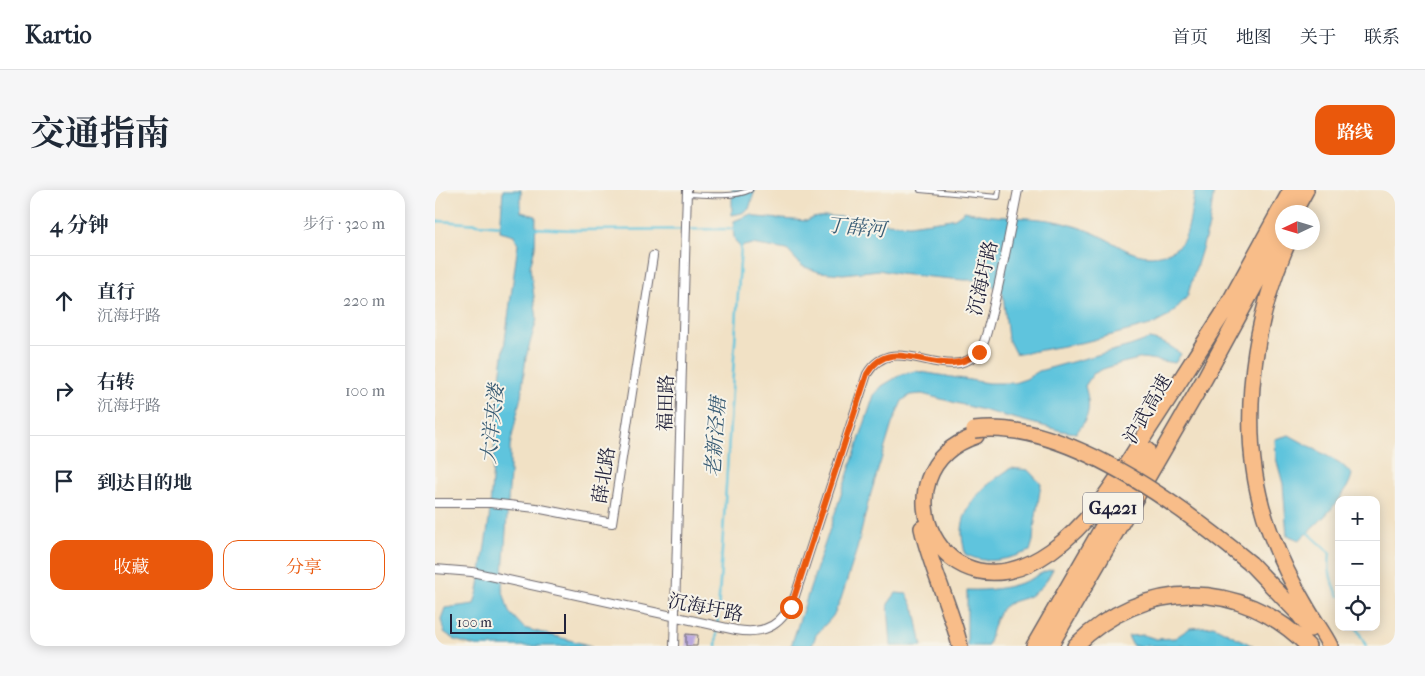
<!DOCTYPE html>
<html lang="zh">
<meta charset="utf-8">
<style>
:root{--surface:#fff;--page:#f6f6f7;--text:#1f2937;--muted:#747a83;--line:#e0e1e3;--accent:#ea580c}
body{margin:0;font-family:"IM FELL French Canon","Noto Serif SC",serif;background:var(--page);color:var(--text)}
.controls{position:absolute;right:15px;bottom:15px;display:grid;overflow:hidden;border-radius:10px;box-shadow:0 2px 12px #0003}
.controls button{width:45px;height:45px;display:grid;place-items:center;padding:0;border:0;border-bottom:1px solid var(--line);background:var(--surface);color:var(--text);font:25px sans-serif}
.compass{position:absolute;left:840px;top:15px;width:45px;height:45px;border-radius:50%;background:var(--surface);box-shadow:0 2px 12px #0003;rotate:266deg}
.scale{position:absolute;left:15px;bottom:12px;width:116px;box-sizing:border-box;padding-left:5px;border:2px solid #22223b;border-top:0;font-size:14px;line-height:18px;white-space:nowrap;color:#22223b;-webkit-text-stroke:4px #f7f3e8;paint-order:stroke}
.stop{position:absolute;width:15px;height:15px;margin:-11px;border:4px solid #ea580c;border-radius:50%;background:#fff}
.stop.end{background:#ea580c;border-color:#fff;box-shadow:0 1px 5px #0008}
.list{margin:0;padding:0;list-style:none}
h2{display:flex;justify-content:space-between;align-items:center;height:65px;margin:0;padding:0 20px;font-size:21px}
h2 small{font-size:16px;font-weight:400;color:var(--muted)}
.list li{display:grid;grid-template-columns:32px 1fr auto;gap:15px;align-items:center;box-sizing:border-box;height:90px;padding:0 20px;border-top:1px solid var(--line)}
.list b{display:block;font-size:19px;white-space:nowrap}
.list p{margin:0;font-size:16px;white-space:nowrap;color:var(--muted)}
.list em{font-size:16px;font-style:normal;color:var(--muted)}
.actions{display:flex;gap:10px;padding:15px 20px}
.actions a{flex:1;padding:11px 0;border:1px solid var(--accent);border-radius:15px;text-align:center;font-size:18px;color:var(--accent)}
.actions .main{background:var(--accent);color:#fff}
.icon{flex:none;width:28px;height:28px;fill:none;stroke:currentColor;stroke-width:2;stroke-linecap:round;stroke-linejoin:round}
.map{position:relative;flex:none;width:960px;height:456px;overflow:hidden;border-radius:15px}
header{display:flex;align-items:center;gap:30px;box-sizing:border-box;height:70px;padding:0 25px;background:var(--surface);border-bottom:1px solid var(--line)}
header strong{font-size:24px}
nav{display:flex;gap:28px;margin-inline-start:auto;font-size:18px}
.intro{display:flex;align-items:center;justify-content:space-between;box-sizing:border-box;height:120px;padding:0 30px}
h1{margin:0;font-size:35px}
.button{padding:12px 22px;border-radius:15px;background:var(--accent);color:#fff;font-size:18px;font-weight:700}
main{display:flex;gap:30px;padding:0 30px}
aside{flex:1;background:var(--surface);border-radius:15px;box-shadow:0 2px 12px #0003}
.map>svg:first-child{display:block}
.water{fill:#5fc4dd;stroke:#40738c}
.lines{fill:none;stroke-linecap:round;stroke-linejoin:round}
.stream{stroke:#5fc4dd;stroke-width:2.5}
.building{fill:#b9a8df}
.lane-casing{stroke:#6a656b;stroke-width:6}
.street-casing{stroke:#6a656b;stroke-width:10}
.highway-casing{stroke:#6a656b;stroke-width:18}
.lane{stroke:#fff;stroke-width:4}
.street{stroke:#fff;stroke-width:8}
.highway{stroke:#f8bd89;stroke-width:15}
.highway-bridge-casing{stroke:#6a656b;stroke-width:18;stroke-linecap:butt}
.highway-bridge{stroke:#f8bd89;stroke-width:15}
.route{stroke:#ea580c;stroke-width:6}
.labels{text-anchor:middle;stroke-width:4;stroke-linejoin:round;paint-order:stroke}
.shield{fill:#f7f3e8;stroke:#62616f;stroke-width:1}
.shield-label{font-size:18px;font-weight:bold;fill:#22223b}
.street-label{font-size:19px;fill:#22223b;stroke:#f7f3e8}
.water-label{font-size:20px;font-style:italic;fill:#375b74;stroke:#f7f3e8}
</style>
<header>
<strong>Kartio</strong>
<nav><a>首页</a><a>地图</a><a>关于</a><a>联系</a></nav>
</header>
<div class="intro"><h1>交通指南</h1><a class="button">路线</a></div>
<main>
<aside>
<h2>4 分钟<small>步行 · 320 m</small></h2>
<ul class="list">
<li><svg class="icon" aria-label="ahead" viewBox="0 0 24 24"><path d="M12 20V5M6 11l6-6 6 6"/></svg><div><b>直行</b><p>沉海圩路</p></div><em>220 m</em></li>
<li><svg class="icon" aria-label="right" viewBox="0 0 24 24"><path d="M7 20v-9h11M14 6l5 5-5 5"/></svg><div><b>右转</b><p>沉海圩路</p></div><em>100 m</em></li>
<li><svg class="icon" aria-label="arrive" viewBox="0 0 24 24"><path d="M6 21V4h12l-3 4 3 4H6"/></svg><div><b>到达目的地</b></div></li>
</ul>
<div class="actions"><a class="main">收藏</a><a>分享</a></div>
</aside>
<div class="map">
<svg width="960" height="456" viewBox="0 0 960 456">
<rect width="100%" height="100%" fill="#f7f3e8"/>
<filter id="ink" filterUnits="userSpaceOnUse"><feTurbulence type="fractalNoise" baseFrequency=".02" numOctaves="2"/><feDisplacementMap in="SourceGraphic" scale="10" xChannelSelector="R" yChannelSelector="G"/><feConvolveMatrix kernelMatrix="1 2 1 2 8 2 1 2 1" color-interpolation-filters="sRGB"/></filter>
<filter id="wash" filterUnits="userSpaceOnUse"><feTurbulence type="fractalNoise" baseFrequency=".0096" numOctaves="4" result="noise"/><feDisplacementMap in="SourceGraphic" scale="20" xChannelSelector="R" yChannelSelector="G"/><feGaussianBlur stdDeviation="1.12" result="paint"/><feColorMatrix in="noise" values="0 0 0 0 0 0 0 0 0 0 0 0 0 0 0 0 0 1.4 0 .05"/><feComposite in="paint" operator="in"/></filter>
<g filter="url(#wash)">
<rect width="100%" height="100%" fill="#f1e1c5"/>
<path class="water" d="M68,0H86V22L101,26L100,57L95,77L102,129L91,167L86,206L75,256V284L67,398L74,422L89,438L157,456H41L20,450L9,442L6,429L10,418L39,414L43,401L54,330L64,195L83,54L79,45L65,41Z
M297,0H320L314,19L307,23L297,25Z
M760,0H779L774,36L752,107L734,126L719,134L650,152L585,164L580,163L573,149L568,104L551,90H529L463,84L444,80L408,84L384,82L367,76L352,60L317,54L305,57C297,49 298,42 299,31L316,24L321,27L372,31L378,28L390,26L411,27L431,31L474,35L511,30L520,28L530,21C561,30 593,25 625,32C637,35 650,39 661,44C686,55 702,73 732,63C738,61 746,55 749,49C754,41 758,10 760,0Z
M714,149C727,151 736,156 746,164L740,173L708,168L687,173L668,179L658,184L650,196C656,217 655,227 641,243L627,241L487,204L475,205L467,211L457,234L433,313L422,359L406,409L398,426L381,445L377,456H356L439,205L447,196L465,185L480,181L553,193H579L591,189L604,181L695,156Z
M854,245L905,273L917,284C913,306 881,336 864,350L852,345L848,294L841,268L840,249Z
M576,278L593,280L606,294L599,339L598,351L595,361C572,369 553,376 530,364C529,357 527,350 527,344C526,313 553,293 576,278Z
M618,379C613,389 608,397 598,404C588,411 576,409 567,419C559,428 556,445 553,456H532V400C554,401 576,398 596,389C603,385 609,381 618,379Z
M461,403L472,404L480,421L487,456H456L453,414Z
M779,436L818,456H698L693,446L709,445L721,449L740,448L755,438Z"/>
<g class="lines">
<path class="stream" d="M0,32L5,31L68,36
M98,38L139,40L300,39
M873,343L895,363C893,381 895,390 904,406
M921,437L931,456
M281,456L306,56"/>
</g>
<g id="blocks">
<path class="building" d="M251,444L263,445L262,456H251Z"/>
</g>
</g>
<g filter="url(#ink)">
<use href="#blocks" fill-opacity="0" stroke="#6a656b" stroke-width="1"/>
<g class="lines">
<g class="lane-casing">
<path id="lane" d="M485,0L563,7L564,0
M253,4C270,5 299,8 315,0"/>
</g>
<g class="street-casing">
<path id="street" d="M0,313H55L101,318L177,333L218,66
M0,379L37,382L301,440C332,445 348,434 360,406L432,184C459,138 511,196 543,163C550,155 551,144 554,134C566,90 574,45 583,0
M239,456L252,0"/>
</g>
<g class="highway-casing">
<path id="highway" d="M859,22L871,0
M853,52C815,138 801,253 835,342C845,369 858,395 873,420C880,432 889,444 895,456
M790,120L856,0
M541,246C438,280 505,439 616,361C660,330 687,281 715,237C742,196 768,154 795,113
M487,338C496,378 515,415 525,456
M816,374L861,421L875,439
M599,456L712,260
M615,456L770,188L848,44
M640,456C708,388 806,388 873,456"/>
</g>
<use href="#lane" class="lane"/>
<use href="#street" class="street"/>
<use href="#highway" class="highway"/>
<g class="highway-bridge-casing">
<path id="highway-bridge" d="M539,240C630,228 750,319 816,374"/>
</g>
<use href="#highway-bridge" class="highway-bridge"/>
</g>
</g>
<g class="lines" filter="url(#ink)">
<path class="route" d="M356,417L432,184C459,138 506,196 544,162"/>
</g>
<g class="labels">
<rect class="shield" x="648" y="302.5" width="60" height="31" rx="4"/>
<g class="shield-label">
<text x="678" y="324">G4221</text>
</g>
<g class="street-label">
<text transform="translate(547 88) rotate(-77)" y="7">沉海圩路</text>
<text transform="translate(230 213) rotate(-88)" y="7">福田路</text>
<text transform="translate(712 219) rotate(-60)" y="7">沪武高速</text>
<text transform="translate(168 285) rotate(-81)" y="7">薛北路</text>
<text transform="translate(271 417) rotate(11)" y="7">沉海圩路</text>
</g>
<g class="water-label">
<text transform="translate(421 37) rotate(5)" y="7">丁薛河</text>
<text transform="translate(57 234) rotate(-84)" y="7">大洋夹溇</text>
<text transform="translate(280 247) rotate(-86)" y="7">老新泾塘</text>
</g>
</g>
</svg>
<div class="controls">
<button>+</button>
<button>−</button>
<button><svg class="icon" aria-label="locate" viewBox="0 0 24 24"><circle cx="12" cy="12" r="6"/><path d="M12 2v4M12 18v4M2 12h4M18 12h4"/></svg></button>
</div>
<svg class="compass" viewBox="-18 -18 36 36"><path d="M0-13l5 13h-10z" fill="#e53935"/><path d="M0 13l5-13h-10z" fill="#747a83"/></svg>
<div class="scale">100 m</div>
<div class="stop" style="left:356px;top:417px"></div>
<div class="stop end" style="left:544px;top:162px"></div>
</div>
</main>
